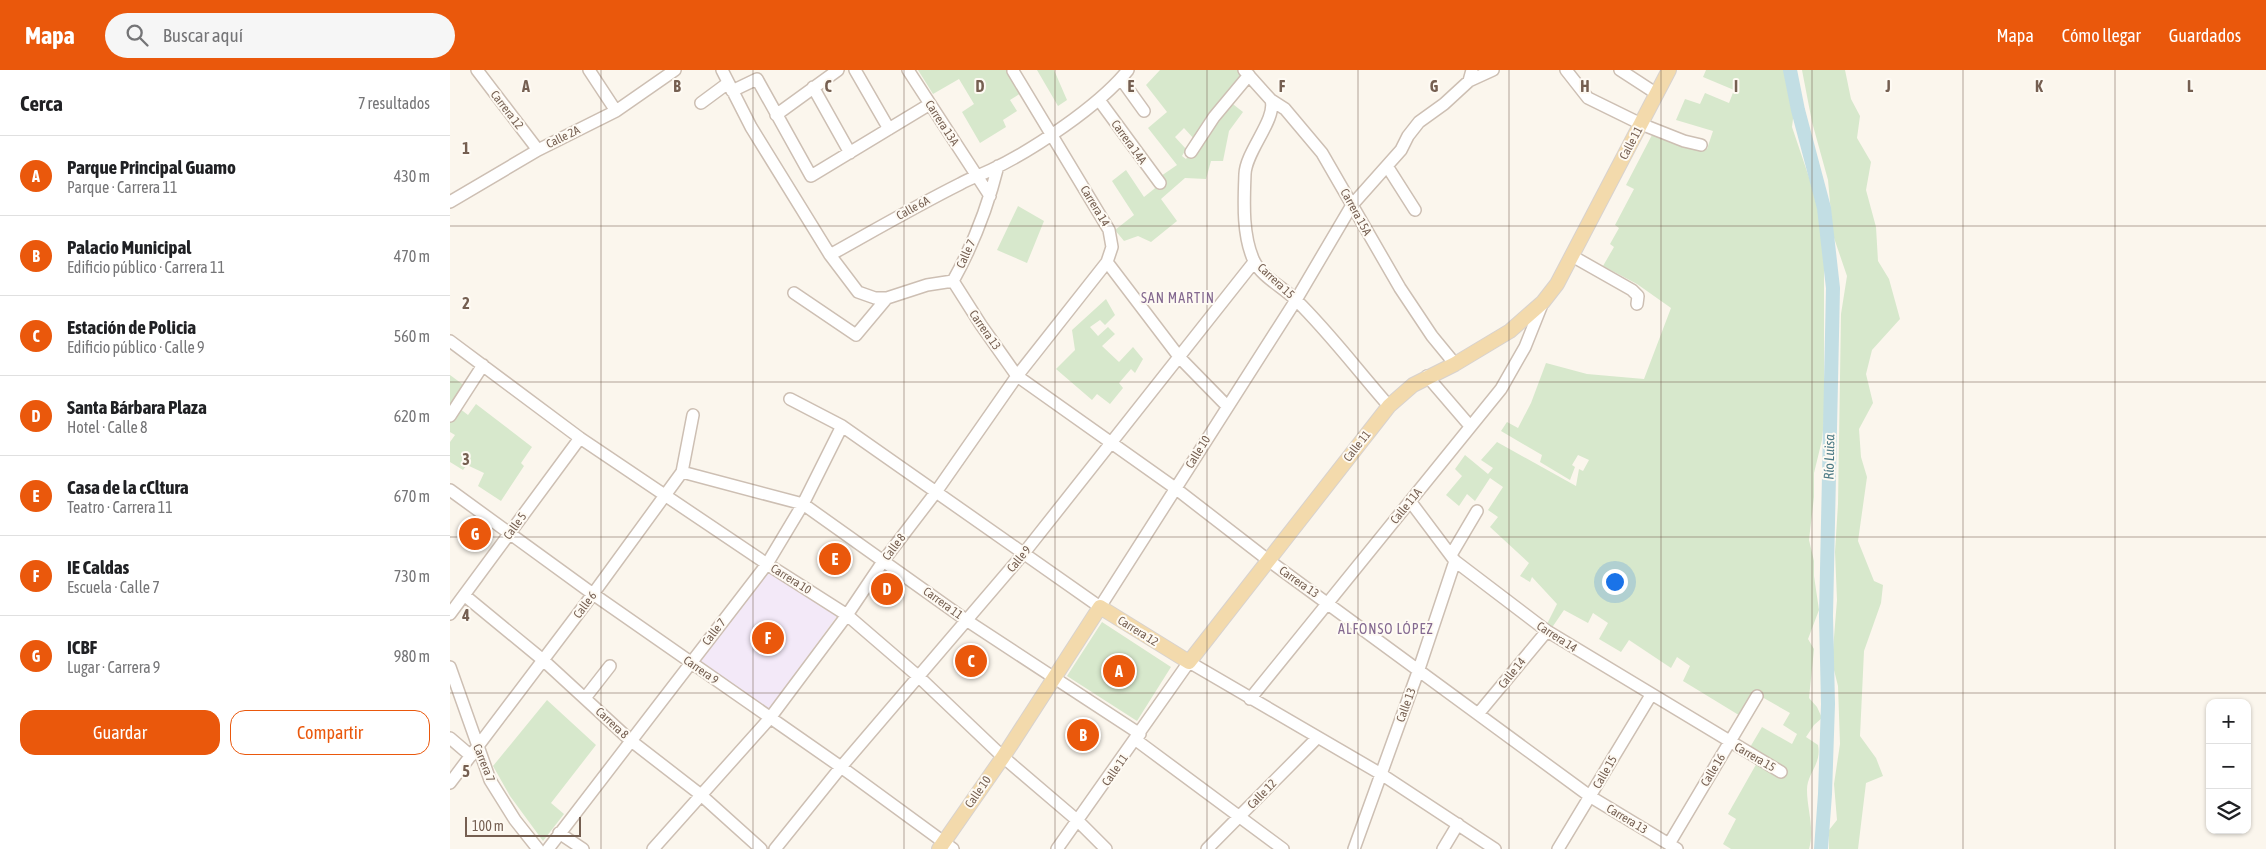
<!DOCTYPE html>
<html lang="es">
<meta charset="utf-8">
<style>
:root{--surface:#fff;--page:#f6f6f6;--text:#202124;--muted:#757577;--line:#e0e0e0;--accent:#ea580c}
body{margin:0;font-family:"Asap Condensed",sans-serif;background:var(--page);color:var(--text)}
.controls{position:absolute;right:15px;bottom:15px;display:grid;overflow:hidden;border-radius:10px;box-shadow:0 1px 4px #0004}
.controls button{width:45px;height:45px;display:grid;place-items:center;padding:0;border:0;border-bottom:1px solid var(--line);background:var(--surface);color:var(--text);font:25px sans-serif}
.scale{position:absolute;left:15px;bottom:12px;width:116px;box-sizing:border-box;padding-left:5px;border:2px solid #755f51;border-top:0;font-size:14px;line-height:18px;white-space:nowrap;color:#755f51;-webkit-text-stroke:4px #fefaf3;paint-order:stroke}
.you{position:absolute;left:1164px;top:511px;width:18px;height:18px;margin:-12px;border:4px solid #fff;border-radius:50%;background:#1a73e8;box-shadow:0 0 0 8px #1a73e833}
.badge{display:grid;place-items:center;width:32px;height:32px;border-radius:50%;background:var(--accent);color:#fff;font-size:16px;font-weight:700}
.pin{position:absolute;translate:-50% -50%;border:2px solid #fff;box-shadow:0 1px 5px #0006}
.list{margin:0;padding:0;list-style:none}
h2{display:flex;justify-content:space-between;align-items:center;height:65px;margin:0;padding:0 20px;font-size:21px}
h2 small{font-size:16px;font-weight:400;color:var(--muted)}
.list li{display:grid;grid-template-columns:32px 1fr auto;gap:15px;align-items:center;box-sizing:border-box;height:80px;padding:0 20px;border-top:1px solid var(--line)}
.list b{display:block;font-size:19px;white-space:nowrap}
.list p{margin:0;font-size:16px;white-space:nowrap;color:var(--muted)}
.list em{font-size:16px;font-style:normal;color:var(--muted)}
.actions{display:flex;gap:10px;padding:15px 20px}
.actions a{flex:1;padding:11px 0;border:1px solid var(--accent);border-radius:15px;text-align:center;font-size:18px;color:var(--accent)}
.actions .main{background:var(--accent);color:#fff}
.icon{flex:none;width:28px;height:28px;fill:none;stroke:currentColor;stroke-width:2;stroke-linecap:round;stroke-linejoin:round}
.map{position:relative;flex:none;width:1816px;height:779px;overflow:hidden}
header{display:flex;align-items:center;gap:30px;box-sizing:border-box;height:70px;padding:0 25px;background:var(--accent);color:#fff}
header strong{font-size:24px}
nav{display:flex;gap:28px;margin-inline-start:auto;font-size:18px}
.search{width:350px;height:45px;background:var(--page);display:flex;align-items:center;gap:12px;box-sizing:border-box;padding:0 18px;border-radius:28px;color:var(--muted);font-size:19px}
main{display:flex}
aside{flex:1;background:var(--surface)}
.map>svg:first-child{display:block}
.education{fill:#f3e9f8}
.green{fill:#d7e8cc}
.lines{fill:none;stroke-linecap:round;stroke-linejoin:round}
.river{stroke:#c2dee4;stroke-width:14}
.minor-casing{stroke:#cdbfb3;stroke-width:14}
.major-casing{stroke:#d8d2ce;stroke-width:16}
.minor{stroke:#fff;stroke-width:11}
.major{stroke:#f3daac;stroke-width:14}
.grid{fill:none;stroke:#755f51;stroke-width:1;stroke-opacity:0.55}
.labels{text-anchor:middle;stroke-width:4;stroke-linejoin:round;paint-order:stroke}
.street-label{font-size:12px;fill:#755f51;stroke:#fefaf3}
.neighbourhood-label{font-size:14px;letter-spacing:1px;fill:#846990;stroke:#fefaf3}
.water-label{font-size:14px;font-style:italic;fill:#4c7a85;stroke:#fefaf3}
.grid-label{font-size:16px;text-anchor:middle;font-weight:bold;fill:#755f51;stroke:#fefaf3;stroke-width:4;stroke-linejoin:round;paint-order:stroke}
</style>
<header>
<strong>Mapa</strong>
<div class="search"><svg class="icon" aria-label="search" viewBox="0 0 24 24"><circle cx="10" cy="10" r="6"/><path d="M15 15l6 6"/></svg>Buscar aquí</div>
<nav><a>Mapa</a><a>Cómo llegar</a><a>Guardados</a></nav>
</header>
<main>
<aside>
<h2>Cerca<small>7 resultados</small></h2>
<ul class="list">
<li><span class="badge">A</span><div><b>Parque Principal Guamo</b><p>Parque · Carrera 11</p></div><em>430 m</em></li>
<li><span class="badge">B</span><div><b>Palacio Municipal</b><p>Edificio público · Carrera 11</p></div><em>470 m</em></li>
<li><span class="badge">C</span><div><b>Estación de Policia</b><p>Edificio público · Calle 9</p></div><em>560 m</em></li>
<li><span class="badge">D</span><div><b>Santa Bárbara Plaza</b><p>Hotel · Calle 8</p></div><em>620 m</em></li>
<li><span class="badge">E</span><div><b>Casa de la cCltura</b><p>Teatro · Carrera 11</p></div><em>670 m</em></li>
<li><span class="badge">F</span><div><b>IE Caldas</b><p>Escuela · Calle 7</p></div><em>730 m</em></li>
<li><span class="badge">G</span><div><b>ICBF</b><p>Lugar · Carrera 9</p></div><em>980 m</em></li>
</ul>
<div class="actions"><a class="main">Guardar</a><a>Compartir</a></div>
</aside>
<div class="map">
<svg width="1816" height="779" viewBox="0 0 1816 779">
<rect width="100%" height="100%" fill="#fbf6ed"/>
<path class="education" d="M316,501L387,546L318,641L248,591Z"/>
<path class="green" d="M468,0H559L571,23L560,30L567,41L553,50L556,57L530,73L512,42L524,34L509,9L483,24Z
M587,0H604L617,30L608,36Z
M710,0H787L791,6L754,51L745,70L734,58L725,67L736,79L732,86L736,89L779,31L793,42L779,61L773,91H761L756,109L735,108L711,129L727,151L701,172L688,166L674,171L665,160L684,145L662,111L676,100L694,127L714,111L711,106L727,95L698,58L717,42L696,15Z
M1256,0H1337L1344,41L1342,57L1366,128L1371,158L1374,186V350L1372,370L1364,403V427L1359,470L1364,491V506L1369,540L1358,569L1364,579L1359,628L1367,637L1372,648L1364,655L1356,667L1368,675C1372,694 1357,703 1357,720C1357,739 1365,759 1359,779H1281L1273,774L1286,749L1278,744L1308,691L1299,679L1312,657L1342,674L1347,664L1333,655L1340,643L1312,627L1309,621L1292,647L1233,611L1240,596L1227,587L1221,598L1179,570L1171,582L1149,569L1158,553L1143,543L1138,553L1114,540L1101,559L1096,556L1107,534L1082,507L1080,512L1070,506L1079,493L1040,457L1048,447L1038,440L1053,417L1040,408L1025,431L1017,424L1009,436L996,425L1012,406L1005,399L1015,385L1038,404L1043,398L1031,390L1047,372L1126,416L1129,399L1133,401L1139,390L1128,385L1122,395L1125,397L1120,410L1090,392L1092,385L1051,361L1057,352L1068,358L1081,333L1096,293L1137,304L1194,309L1221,238L1187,214L1153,196L1164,177L1160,174L1169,158L1165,155L1184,119L1176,115L1203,63L1228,74L1257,79L1263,61L1226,50L1235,29L1250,34L1255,23L1279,33L1284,20L1253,7Z
M1352,0H1395L1401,29L1410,46L1407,68L1421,92L1416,120L1426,157L1428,191L1439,209L1450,249L1422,280L1416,304L1423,333L1409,359L1411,387L1417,407L1408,471L1424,511L1433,515L1431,533L1414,581L1410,666L1426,688L1433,706L1416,713L1408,779H1379V760L1387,750L1384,714L1390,674L1388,616L1382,592L1387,530L1385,482L1388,434L1391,244L1397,206L1383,165L1378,110L1362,52Z
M568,136L594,151L577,193L547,180Z
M656,229L665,245L655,255L650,250L640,257L648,266L658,257L665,264L652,276L669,292L683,277L693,289L685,303L681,299L669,313L673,318L660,334L647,324L642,330L606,299L625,280L622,260Z
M0,305L15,316L5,335L18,345L26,334L82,377L71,393L74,396L51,431L28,416L34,403L17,395L13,400L0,392V372L5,365L0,362Z
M652,552L721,597L687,651L617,606Z
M97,630L146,675L101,733L114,744L93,771L60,726L43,696Z"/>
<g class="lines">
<path class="river" d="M1340,0L1348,40L1374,138L1383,218L1376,546L1378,634L1375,724L1371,779"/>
<g class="minor-casing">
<path id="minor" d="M27,0L88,80
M139,0L166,41
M272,0L301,57L380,185L408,222L425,228H437
M405,0L439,59
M458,0L540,126
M794,0L821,30L835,39L872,83L950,218L982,266L1005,294
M1116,0L1138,28L1191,54L1234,71L1251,75
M1170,0L1207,24
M563,1L659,160L662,177L657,192L730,288L777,336
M671,9L694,41
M1019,11L1043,0
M363,17L400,83
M282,21L307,9L361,106L480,34
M649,30L710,113
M821,30C827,49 796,81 795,104C794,131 792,165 804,191C812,207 833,217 846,230C878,261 909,302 939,336
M251,33L278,13
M326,45L388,0
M741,82L764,47L799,5
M937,96L965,140
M0,132L88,80L166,41L225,0
M380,185C423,161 466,136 510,114C520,108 531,105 541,100C583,80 649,36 678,0
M1122,186L1182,220L1188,226L1187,234
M503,211L531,255L567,306L725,418L818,490L1141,727L1227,779
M344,223L406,265L437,228L477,215L503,211C523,175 538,136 548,96
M0,271L130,368L317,494L397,545L469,607L553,687L628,751L656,779
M977,306L1020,356
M340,329L392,356L650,537L846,230L902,135L951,80L958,66L969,52L994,34L1019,11L1022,0
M0,346L33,295
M232,402L353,434L516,550L690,664
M0,420L143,524L391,697L503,779
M960,431L1005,491L1097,561L1331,702
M1001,485L1027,441
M14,525L93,590L180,670L251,725L311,779
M0,544L130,368
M0,597L40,710L65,750L88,779
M135,628L160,596
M800,629L1051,319L1075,277L1093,232
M1028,644L1097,561
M0,668L21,686
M686,670L833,779
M0,713L143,524L232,402L243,345
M109,763L133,779
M1219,774L1307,626
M98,779L317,494L353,434L392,356
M203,779L320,648L397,545L434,490L486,422L567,306L657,192
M325,779L391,697L574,483L804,192
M607,779L739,592L931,704L1045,779
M757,779L867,668
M904,779L969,599L1005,491
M993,779L1008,754
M1108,779L1201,625"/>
</g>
<g class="major-casing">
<path id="major" d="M489,779L553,687L650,537L739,592L939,336L963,315L1005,294L1060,261L1093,232L1107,214L1219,0"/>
</g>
<use href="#minor" class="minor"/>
<use href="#major" class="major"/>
</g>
<path class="grid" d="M151,0V779M303,0V779M454,0V779M605,0V779M757,0V779M908,0V779M1059,0V779M1211,0V779M1362,0V779M1513,0V779M1665,0V779M0,156H1816M0,312H1816M0,467H1816M0,623H1816"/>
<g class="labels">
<g class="street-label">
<text transform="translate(57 40) rotate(52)" y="4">Carrera 12</text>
<text transform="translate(492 53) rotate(57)" y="4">Carrera 13A</text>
<text transform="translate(113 67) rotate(-26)" y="4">Calle 2A</text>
<text transform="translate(679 72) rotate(54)" y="4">Carrera 14A</text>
<text transform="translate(1181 73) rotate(-62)" y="4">Calle 11</text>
<text transform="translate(645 136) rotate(59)" y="4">Carrera 14</text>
<text transform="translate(463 138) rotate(-29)" y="4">Calle 6A</text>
<text transform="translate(906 142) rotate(61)" y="4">Carrera 15A</text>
<text transform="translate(516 184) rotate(-66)" y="4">Calle 7</text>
<text transform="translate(826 211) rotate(43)" y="4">Carrera 15</text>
<text transform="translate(535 260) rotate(55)" y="4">Carrera 13</text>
<text transform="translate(907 376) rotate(-52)" y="4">Calle 11</text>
<text transform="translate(748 382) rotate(-58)" y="4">Calle 10</text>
<text transform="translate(956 436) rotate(-51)" y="4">Calle 11A</text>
<text transform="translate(65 456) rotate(-54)" y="4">Calle 5</text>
<text transform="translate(444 477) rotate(-53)" y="4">Calle 8</text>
<text transform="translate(569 489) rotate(-50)" y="4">Calle 9</text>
<text transform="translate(341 509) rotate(32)" y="4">Carrera 10</text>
<text transform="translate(849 512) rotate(35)" y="4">Carrera 13</text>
<text transform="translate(493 533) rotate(36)" y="4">Carrera 11</text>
<text transform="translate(135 535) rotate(-53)" y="4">Calle 6</text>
<text transform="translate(688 561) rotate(32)" y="4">Carrera 12</text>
<text transform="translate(264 562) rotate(-52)" y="4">Calle 7</text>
<text transform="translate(1107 567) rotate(33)" y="4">Carrera 14</text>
<text transform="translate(251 600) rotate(35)" y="4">Carrera 9</text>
<text transform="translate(1062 603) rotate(-51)" y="4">Calle 14</text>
<text transform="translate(956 635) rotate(-70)" y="4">Calle 13</text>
<text transform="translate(162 653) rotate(43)" y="4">Carrera 8</text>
<text transform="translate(1305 687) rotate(30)" y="4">Carrera 15</text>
<text transform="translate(34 693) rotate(68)" y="4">Carrera 7</text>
<text transform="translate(665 700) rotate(-55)" y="4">Calle 11</text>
<text transform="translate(1263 700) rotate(-59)" y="4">Calle 16</text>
<text transform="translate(1155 702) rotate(-60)" y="4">Calle 15</text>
<text transform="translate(528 722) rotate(-55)" y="4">Calle 10</text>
<text transform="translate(812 724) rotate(-46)" y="4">Calle 12</text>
<text transform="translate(1177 749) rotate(31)" y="4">Carrera 13</text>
</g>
<g class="neighbourhood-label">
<text x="728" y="233">SAN MARTIN</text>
<text x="936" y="564">ALFONSO LÓPEZ</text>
</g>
<g class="water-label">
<text transform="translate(1379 387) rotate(-89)" y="5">Río Luisa</text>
</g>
</g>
<g class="grid-label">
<text x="76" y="22">A</text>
<text x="227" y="22">B</text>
<text x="378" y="22">C</text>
<text x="530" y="22">D</text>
<text x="681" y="22">E</text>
<text x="832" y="22">F</text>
<text x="984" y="22">G</text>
<text x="1135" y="22">H</text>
<text x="1286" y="22">I</text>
<text x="1438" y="22">J</text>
<text x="1589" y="22">K</text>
<text x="1740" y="22">L</text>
<text x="16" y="84">1</text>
<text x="16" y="239">2</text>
<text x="16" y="395">3</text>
<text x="16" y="551">4</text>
<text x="16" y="707">5</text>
</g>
</svg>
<div class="controls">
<button>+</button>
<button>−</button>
<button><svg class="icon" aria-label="layers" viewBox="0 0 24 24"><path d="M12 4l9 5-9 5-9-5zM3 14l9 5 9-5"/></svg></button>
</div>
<div class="scale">100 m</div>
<div class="you"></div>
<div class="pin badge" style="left:669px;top:601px">A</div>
<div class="pin badge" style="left:633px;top:665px">B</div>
<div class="pin badge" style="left:521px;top:591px">C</div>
<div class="pin badge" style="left:437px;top:519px">D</div>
<div class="pin badge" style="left:385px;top:489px">E</div>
<div class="pin badge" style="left:318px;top:568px">F</div>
<div class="pin badge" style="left:25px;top:464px">G</div>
</div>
</main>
